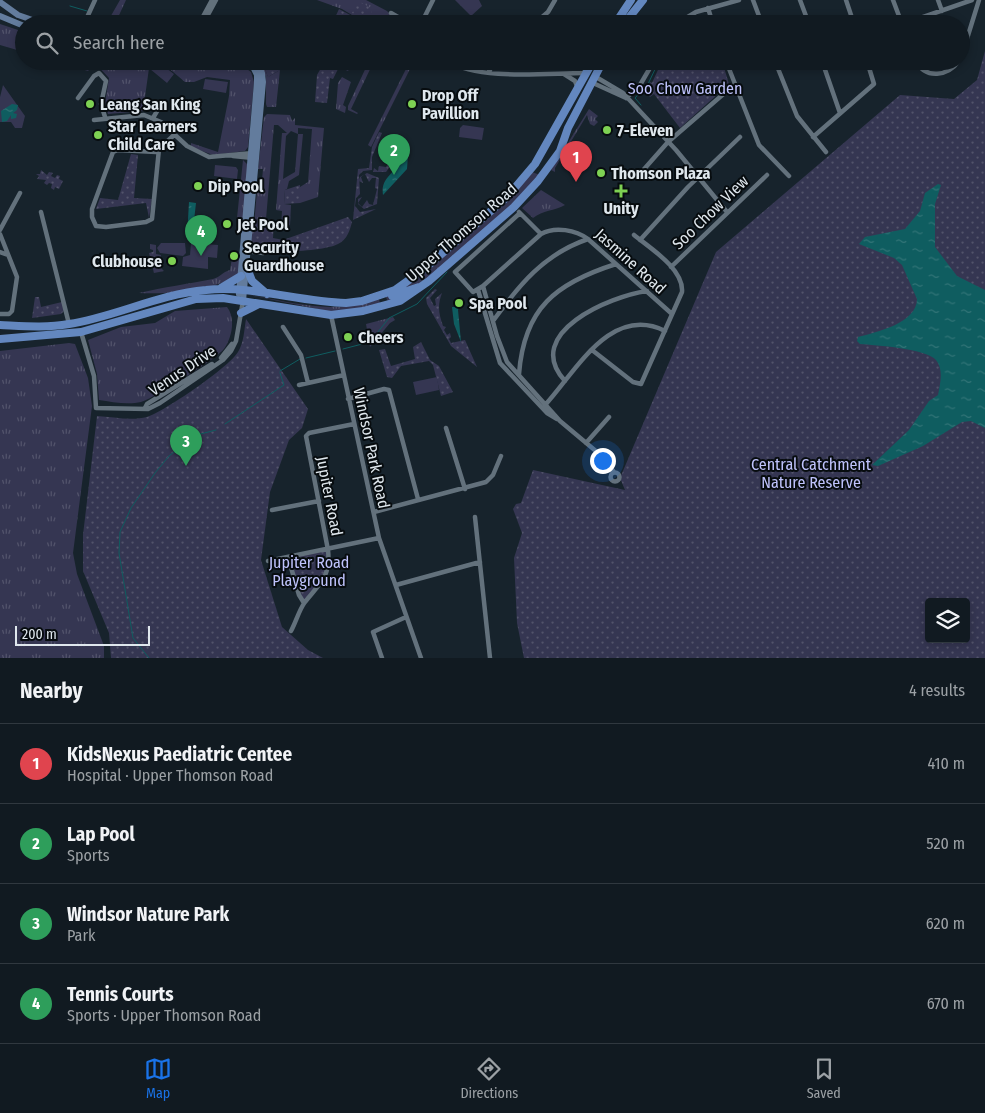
<!DOCTYPE html>
<meta charset="utf-8">
<style>
:root{--surface:#111a21;--page:#1a232a;--text:#f1f3f6;--muted:#9ca1a5;--line:#30383f;--accent:#1a73e8}
body{margin:0;font-family:"Fira Sans Condensed",sans-serif;background:var(--page);color:var(--text)}
.controls{position:absolute;right:15px;bottom:15px;display:grid;overflow:hidden;border-radius:5px;box-shadow:0 2px 8px #0003}
.controls button{width:45px;height:45px;display:grid;place-items:center;padding:0;border:0;border-bottom:1px solid var(--line);background:var(--surface);color:var(--text);font:25px sans-serif}
.scale{position:absolute;left:15px;bottom:12px;width:135px;box-sizing:border-box;padding-left:5px;border:2px solid #dfe7ed;border-top:0;font-size:14px;line-height:18px;white-space:nowrap;color:#dfe7ed;-webkit-text-stroke:4px #070c0f;paint-order:stroke}
.you{position:absolute;left:602px;top:460px;width:18px;height:18px;margin:-12px;border:4px solid #fff;border-radius:50%;background:#1a73e8;box-shadow:0 0 0 8px #1a73e833}
.badge{display:grid;place-items:center;width:32px;height:32px;border-radius:50%;background:var(--accent);color:#fff;font-size:16px;font-weight:700}
.pin{position:absolute;translate:-50% -41px;filter:drop-shadow(0 1px 2px #0008)}
.pin::after{content:'';position:absolute;top:26px;width:18px;height:15px;background:inherit;clip-path:polygon(0 0,100% 0,50% 100%)}
.list{margin:0;padding:0;list-style:none}
h2{display:flex;justify-content:space-between;align-items:center;height:65px;margin:0;padding:0 20px;font-size:21px}
h2 small{font-size:16px;font-weight:400;color:var(--muted)}
.list li{display:grid;grid-template-columns:32px 1fr auto;gap:15px;align-items:center;box-sizing:border-box;height:80px;padding:0 20px;border-top:1px solid var(--line)}
.list b{display:block;font-size:19px;white-space:nowrap}
.list p{margin:0;font-size:16px;white-space:nowrap;color:var(--muted)}
.list em{font-size:16px;font-style:normal;color:var(--muted)}
.icon{flex:none;width:28px;height:28px;fill:none;stroke:currentColor;stroke-width:2;stroke-linecap:round;stroke-linejoin:round}
.map{position:relative;flex:none;width:985px;height:658px;overflow:hidden}
.search{position:absolute;background:var(--surface);box-shadow:0 2px 8px #0003;left:15px;right:15px;top:15px;height:55px;display:flex;align-items:center;gap:12px;box-sizing:border-box;padding:0 18px;border-radius:28px;color:var(--muted);font-size:19px}
.sheet{height:385px;background:var(--surface)}
nav{display:flex;justify-content:space-around;align-items:center;box-sizing:border-box;height:70px;border-top:1px solid var(--line);background:var(--surface);font-size:14px;color:var(--muted)}
nav a{display:grid;justify-items:center;gap:2px}
nav .on{color:var(--accent)}
.map>svg:first-child{display:block}
.grass{fill:url(#grass-tufts);fill-rule:evenodd}
.park{fill:url(#park-dots);fill-rule:evenodd}
.pitch{fill:#353652}
.water{fill:url(#water-ripples)}
.lines{fill:none;stroke-linecap:round;stroke-linejoin:round}
.stream{stroke:#0f5d60;stroke-width:1}
.minor{stroke:#63717c;stroke-width:4.5}
.secondary{stroke:#637c9d;stroke-width:6}
.primary{stroke:#6387bf;stroke-width:8}
.poi-dot{fill:#7ed153;stroke:#070c0f;stroke-width:2}
.labels{text-anchor:middle;stroke-width:4;stroke-linejoin:round;paint-order:stroke}
.park-label{font-size:16px;fill:#bfc3fc;stroke:#070c0f}
.poi-label{font-size:16px;font-weight:bold;fill:#dfe7ed;stroke:#070c0f;text-anchor:start}
.street-label{font-size:16px;fill:#dfe7ed;stroke:#070c0f}
</style>
<div class="map">
<svg width="985" height="658" viewBox="0 0 985 658">
<defs>
<pattern id="grass-tufts" width="24" height="20" patternUnits="userSpaceOnUse" patternTransform="scale(1.25)"><rect width="24" height="20" fill="#353652"/><path d="M3 7l-1-3M5 7V3M7 7l1-3M15 17l-1-3M17 17v-4M19 17l1-3" fill="none" stroke="#52536b"/></pattern>
<pattern id="park-dots" width="8" height="8" patternUnits="userSpaceOnUse" patternTransform="scale(1.25)"><rect width="8" height="8" fill="#353652"/><path d="M2 2h.1M6 6h.1" fill="none" stroke="#52536b" stroke-width="1.8" stroke-linecap="round"/></pattern>
<pattern id="water-ripples" width="26" height="14" patternUnits="userSpaceOnUse" patternTransform="scale(1.25)"><rect width="26" height="14" fill="#0f5d60"/><path d="M2 4q2-2 4 0t4 0M15 11q2-2 4 0t4 0" fill="none" stroke="#327477"/></pattern>
</defs>
<rect width="100%" height="100%" fill="#17232c"/>
<path class="grass" d="M120,0H126L115,24H87L91,15L108,21Z
M317,0H366L387,11L399,24H367L342,9Z
M455,0H479L482,6L471,16Z
M0,24L24,32V52L0,45Z
M56,61H150L143,111L108,114L105,103L109,78L95,63L88,71Z
M160,61H236L251,72L254,82L248,147L245,151L213,155L191,147V143L218,152L229,96L230,80L207,77L194,82H185Z
M259,61L263,63L268,77L280,70L276,107H267L266,104V77Z
M369,61H374L351,109L358,113L357,114L348,110V106Z
M410,61H414L371,147L368,145Z
M342,77L351,82L343,105L346,107L345,113L336,109L338,83Z
M589,109L598,116L595,119L598,122L594,126L590,124L587,115L555,168V172L551,170Z
M267,114L290,115L292,121L295,118V125L324,128L318,197L300,203V187L308,182L312,129L298,128V134H303L299,175L289,181L287,189L285,190L284,204L291,205L290,225L281,228L282,211L276,210L282,133H287L278,125H274L266,219L254,225L258,180H262L263,169H258L264,117ZM291,131L298,134L295,172L283,179L286,136Z
M243,160L248,165L244,218H237Z
M532,172L540,175L538,181L429,281L390,305L384,294L395,290Z
M541,190L565,205C554,211 543,210 533,218L522,208Z
M239,254V275C209,292 173,294 139,293C164,287 188,284 213,279C221,277 222,272 230,270L232,258Z
M249,295C296,303 332,315 379,299L380,304L371,307L332,312Z
M227,307C236,318 232,339 223,350C215,359 153,399 141,402C128,405 112,402 99,400L97,374L88,340L121,327L155,323L175,311Z
M393,317L395,320L390,323L370,347L366,324Z
M69,343L75,344L88,378L92,406L73,553L77,574L104,646V658H0V351Z"/>
<path class="park" d="M358,1L373,9L367,21L352,13Z
M339,9L367,24H332Z
M985,51V658H524L517,623L514,558L522,533L513,509L516,504L521,503L533,470L625,490L620,478L716,252L900,95L954,99L977,80ZM929,602H966V639H929Z
M262,61H280V70L268,77Z
M325,61H353L348,71L339,67L333,79L330,78L327,103L315,102L317,75Z
M662,61H704L708,64L722,61L729,84L680,128L654,94L650,97L644,89L650,82L652,83Z
M379,132L382,133L372,157V170L363,171L359,175L360,194L356,198L355,206L360,212L376,209L353,220L358,169L369,168L372,147Z
M384,138H392L395,160L386,172H373L374,168L378,171L379,166L386,167L392,156L390,155L392,148L386,145L387,141H382Z
M131,154L138,155L134,198L152,199L149,218L146,203L96,209L100,198L118,200Z
M41,170L47,175L49,172L53,173L51,176L55,178L57,175L60,176L59,179L63,181L59,189L55,187L54,190L51,188L52,184L49,183L47,185L44,183L46,180L37,179L39,176L36,174H40Z
M367,173L379,178L377,204L364,209L358,204V199L362,197L358,203L362,207L367,200L369,204L373,205L377,189L375,188L376,178H372L369,182L365,174L361,177L363,183L359,181L360,177Z
M300,185V203L284,204L285,190Z
M348,217L352,222C350,230 347,240 338,244C325,251 272,254 258,249C254,247 252,244 249,241L251,225L266,219L274,220L273,238L283,240Z
M150,244L156,245V254L161,255V268L164,271L154,273L149,253L153,252V250L150,249Z
M435,289L437,290L430,298L434,306L436,305L435,299L442,293C437,306 439,314 443,326L446,327L444,330L447,335L450,333L451,337L449,339L451,343L465,340L477,367L451,346L427,304L426,298Z
M35,297H39L41,307L62,302L64,311L61,314L32,318Z
M246,319L308,409L302,428L289,440L270,492L261,560L282,627L308,650L323,658H111L109,633L83,571V535L97,416C113,417 132,421 147,417C165,411 228,368 238,352C244,342 244,331 246,319Z
M421,342L430,360L439,366L453,392L441,396L433,365L429,361L401,366L392,378L387,377L379,350L385,349L391,366L415,359L413,347Z
M328,550L329,568L304,603L288,557Z"/>
<path class="pitch" d="M157,61L174,74L167,83L150,69Z
M205,79L228,82L226,93L203,89Z
M3,85L25,116L22,128H15L11,122H0V97Z
M463,125L484,128L482,140L459,137L460,128Z
M215,165L236,167L238,170L237,179L214,176Z
M161,243H185L186,253L183,256L160,253L157,248Z
M191,243L218,245L217,258L208,257V269L182,266L183,257L190,255Z
M437,377L439,390L416,395L413,382Z"/>
<path class="water" d="M12,104L18,105L17,110L13,113L17,114L16,118L11,119V115L7,121L2,122L1,111Z
M406,155H408L407,169L383,195C380,175 399,174 399,156L406,158Z
M938,184L941,185L935,204V247L957,276L985,290V428L971,421L962,422L923,446L878,466L872,465L909,430L929,401L938,395C940,384 944,370 936,360C927,349 875,345 860,344L857,341L858,337C877,332 917,323 917,299L902,265L894,258L859,244L865,237L905,229L920,211L925,193Z
M189,202L196,203L192,238L187,237Z
M458,301H462L458,310L461,342L454,324L452,307H457Z"/>
<g class="lines">
<path class="stream" d="M70,6L87,11
M641,105L635,98L648,84L659,61
M343,349L370,342L389,318L417,304L447,272
M306,358L335,351
M280,371L300,359
M225,424L284,385L280,373
M149,658L133,638L119,553L120,532L131,508L155,473L169,456L184,444L189,437L216,430"/>
<path class="minor" d="M753,0L762,24
M800,0L809,24
M846,0L854,24
M893,0L902,24
M938,0L942,11
M708,8L713,24
M391,13L410,24
M84,24L95,0
M199,24L212,0
M203,24L216,0
M421,24L433,0
M534,24L548,12L555,0
M676,24L696,12L739,0
M903,24L972,0
M961,58L979,0
M449,61C477,81 548,73 583,73L587,70
M726,61L759,145L789,176
M775,61L797,116L826,152
M822,61L840,113
M916,61C926,80 948,76 959,61
M489,72L494,61
M564,74L575,81L578,89
M596,77L623,93L676,150L727,212
M593,83L626,98
M78,98L94,76L99,73L106,81L101,104L105,117
M626,98L640,85L654,61
M153,118L160,106
M94,120L144,115L161,122L187,146L209,157L253,153
M813,137L874,84L867,61
M159,149L152,219L146,222L106,227L96,226L92,217V209L113,152L118,150L156,152L174,135
M233,156L253,158
M638,176L668,142L735,84
M41,212L69,324
M519,212L541,234
M520,213L455,272L473,292L483,286L541,234C555,226 576,230 588,239L672,314
M0,230L20,193
M0,234L17,277L12,311L9,314H0
M640,240L688,187L740,137
M245,251L263,253
M0,252L8,255
M671,267L767,175
M483,286L497,336L507,362L560,421L597,452L614,472
M478,290L500,363L547,413L557,419
M331,315L379,538L421,658
M493,321C519,285 544,254 588,239
M283,327L301,355L308,383
M81,332L94,376L96,408L148,409L160,403L223,360L231,351L236,341L243,301
M592,350L633,382L641,384L682,292C684,269 650,248 634,235
M221,358L232,344
M519,374C524,308 556,283 616,264
M565,381C521,333 611,296 647,291
M299,385L344,375
M348,399L384,389L389,390L418,499
M546,404C576,371 611,304 665,331
M145,408L147,404L212,364
M446,428L465,489
M586,443L609,417
M610.5 477a4.5 4.5 0 1 1 9 0a4.5 4.5 0 1 1-9 0Z
M272,510L319,501
M374,512L486,482L493,475L501,456
M475,517L490,658
M288,557L299,595L304,603
M268,561L379,538
M396,585L480,562
M291,631C296,622 299,610 305,602C320,583 331,576 328,550L306,436L309,433L354,424
M382,658L373,632L406,617"/>
<path class="secondary" d="M0,2L18,15L44,24
M0,16L24,26
M239,294L257,82V75L250,61
M243,301L263,82L262,73L256,61"/>
<path class="primary" d="M615,24L631,0
M624,24L643,0
M247,268L252,281L267,294
M221,288L241,276
M392,296L419,287
M241,313L259,304
M0,325C23,326 46,328 69,324C115,317 158,294 206,290C252,285 299,302 346,303L362,301L395,290L423,270L507,197L535,164L593,61
M0,339L81,332L196,299L223,298L331,315L363,311L400,301L429,281L514,207L538,181L560,151L568,128L603,61"/>
</g>
<g class="poi-dot">
<circle cx="90" cy="104" r="5"/>
<circle cx="412" cy="104" r="5"/>
<circle cx="607" cy="130" r="5"/>
<circle cx="98" cy="135" r="5"/>
<circle cx="601" cy="173" r="5"/>
<circle cx="198" cy="186" r="5"/>
<path d="M618.5 183.5h5v5h5v5h-5v5h-5v-5h-5v-5h5z"/>
<circle cx="227" cy="224" r="5"/>
<circle cx="234" cy="256" r="5"/>
<circle cx="172" cy="261" r="5"/>
<circle cx="459" cy="303" r="5"/>
<circle cx="348" cy="337" r="5"/>
</g>
<g class="labels">
<g class="park-label">
<text x="685" y="94">Soo Chow Garden</text>
<text x="811" y="470">Central Catchment<tspan x="811" dy="18">Nature Reserve</tspan></text>
<text x="309" y="568">Jupiter Road<tspan x="309" dy="18">Playground</tspan></text>
</g>
<g class="poi-label">
<text x="422" y="101">Drop Off<tspan x="422" dy="18">Pavillion</tspan></text>
<text x="100" y="110">Leang San King</text>
<text x="108" y="132">Star Learners<tspan x="108" dy="18">Child Care</tspan></text>
<text x="617" y="136">7-Eleven</text>
<text x="611" y="179">Thomson Plaza</text>
<text x="208" y="192">Dip Pool</text>
<text x="621" y="214" text-anchor="middle">Unity</text>
<text x="237" y="230">Jet Pool</text>
<text x="244" y="253">Security<tspan x="244" dy="18">Guardhouse</tspan></text>
<text x="162" y="267" text-anchor="end">Clubhouse</text>
<text x="469" y="309">Spa Pool</text>
<text x="358" y="343">Cheers</text>
</g>
<g class="street-label">
<text transform="translate(710 212) rotate(-44)" y="6">Soo Chow View</text>
<text transform="translate(461 232) rotate(-41)" y="6">Upper Thomson Road</text>
<text transform="translate(631 261) rotate(42)" y="6">Jasmine Road</text>
<text transform="translate(182 370) rotate(-34)" y="6">Venus Drive</text>
<text transform="translate(372 448) rotate(78)" y="6">Windsor Park Road</text>
<text transform="translate(330 496) rotate(79)" y="6">Jupiter Road</text>
</g>
</g>
</svg>
<div class="controls">
<button><svg class="icon" aria-label="layers" viewBox="0 0 24 24"><path d="M12 4l9 5-9 5-9-5zM3 14l9 5 9-5"/></svg></button>
</div>
<div class="scale">200 m</div>
<div class="you"></div>
<div class="pin badge" style="left:576px;top:182px;background:#e0444e">1</div>
<div class="pin badge" style="left:394px;top:175px;background:#2e9e5b">2</div>
<div class="pin badge" style="left:186px;top:466px;background:#2e9e5b">3</div>
<div class="pin badge" style="left:201px;top:256px;background:#2e9e5b">4</div>
<div class="search"><svg class="icon" aria-label="search" viewBox="0 0 24 24"><circle cx="10" cy="10" r="6"/><path d="M15 15l6 6"/></svg>Search here</div>
</div>
<section class="sheet">
<h2>Nearby<small>4 results</small></h2>
<ul class="list">
<li><span class="badge" style="background:#e0444e">1</span><div><b>KidsNexus Paediatric Centee</b><p>Hospital · Upper Thomson Road</p></div><em>410 m</em></li>
<li><span class="badge" style="background:#2e9e5b">2</span><div><b>Lap Pool</b><p>Sports</p></div><em>520 m</em></li>
<li><span class="badge" style="background:#2e9e5b">3</span><div><b>Windsor Nature Park</b><p>Park</p></div><em>620 m</em></li>
<li><span class="badge" style="background:#2e9e5b">4</span><div><b>Tennis Courts</b><p>Sports · Upper Thomson Road</p></div><em>670 m</em></li>
</ul>
</section>
<nav>
<a class="on"><svg class="icon" aria-label="map" viewBox="0 0 24 24"><path d="M3 6l6-2 6 2 6-2v14l-6 2-6-2-6 2zM9 4v14M15 6v14"/></svg>Map</a>
<a><svg class="icon" aria-label="directions" viewBox="0 0 24 24"><path d="M12 3l9 9-9 9-9-9zM9 14v-3h6M13 9l2 2-2 2"/></svg>Directions</a>
<a><svg class="icon" aria-label="saved" viewBox="0 0 24 24"><path d="M7 4h10v16l-5-4-5 4z"/></svg>Saved</a>
</nav>
